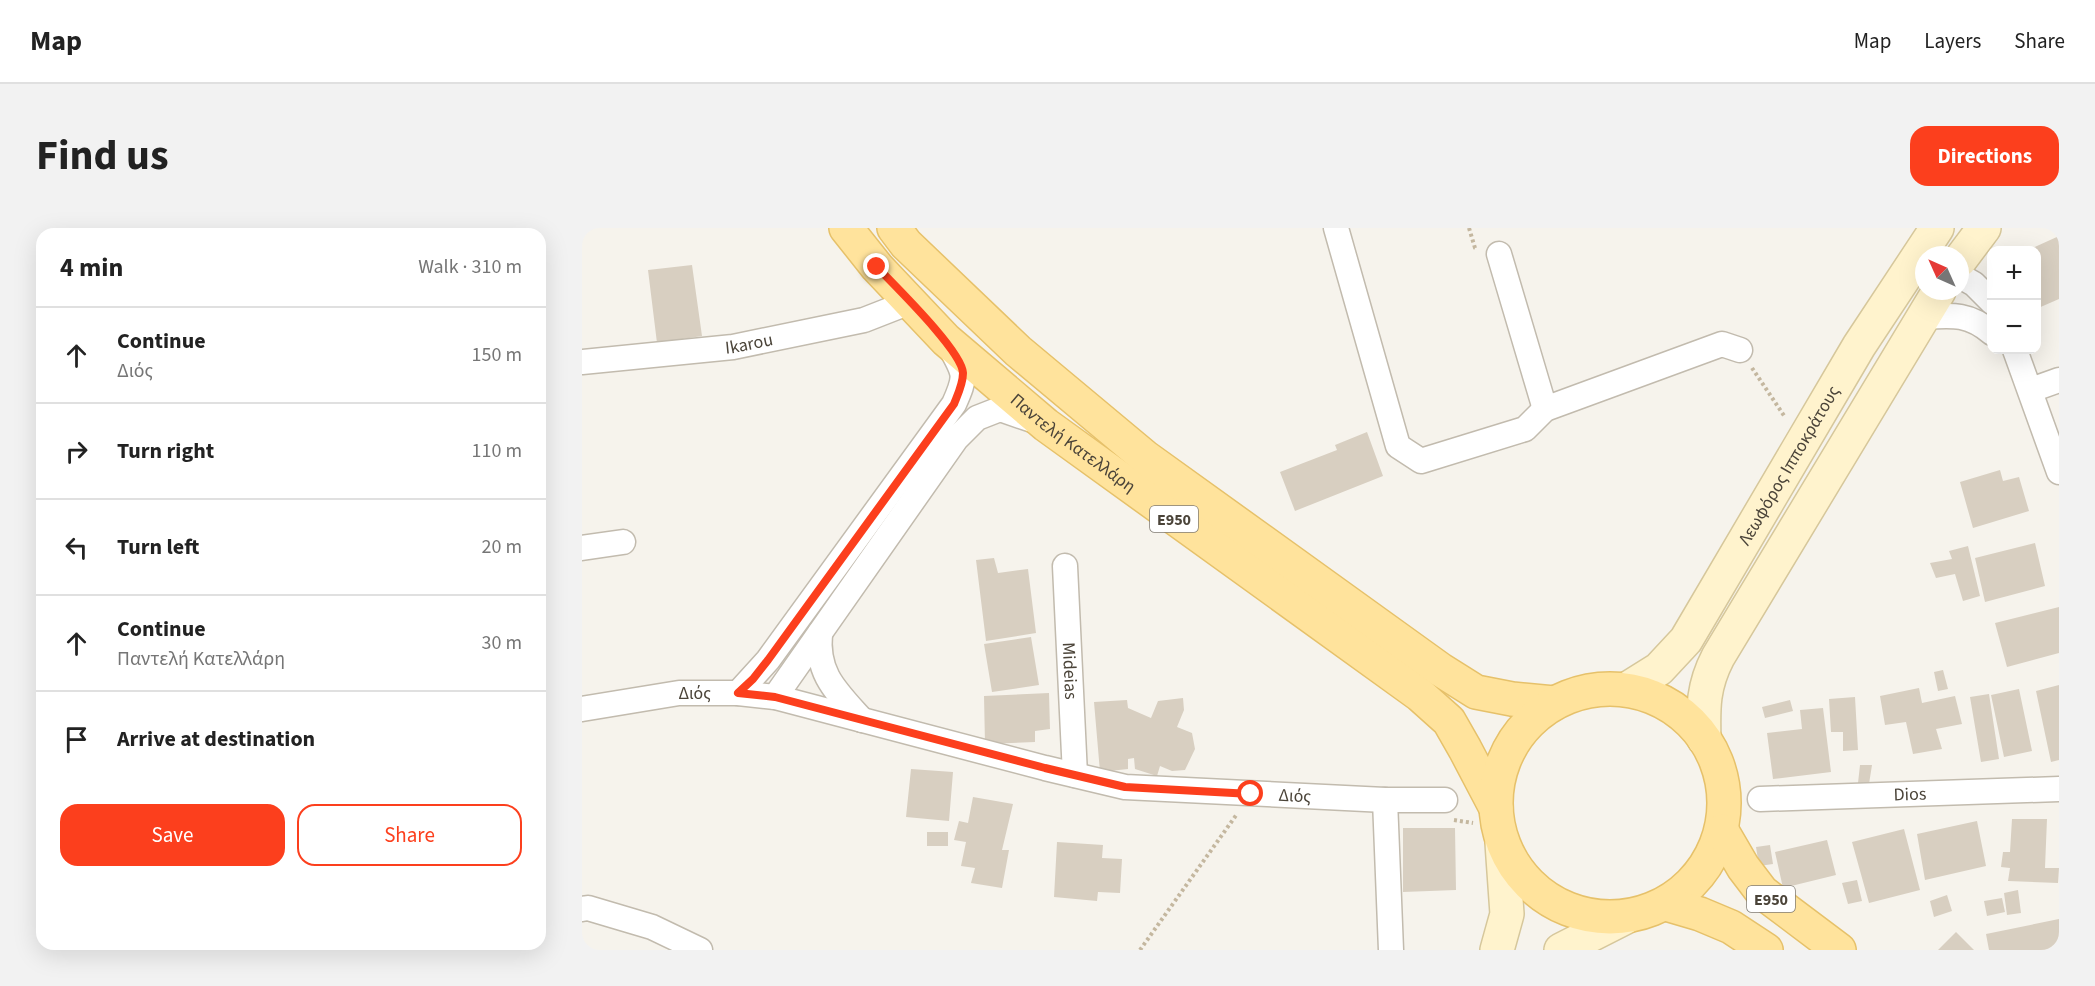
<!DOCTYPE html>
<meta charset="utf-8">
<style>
:root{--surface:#fff;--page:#f2f2f2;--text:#222;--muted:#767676;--line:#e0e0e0;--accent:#fc3f1d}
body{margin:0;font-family:"Source Sans 3",sans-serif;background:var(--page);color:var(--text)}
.controls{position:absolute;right:18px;top:18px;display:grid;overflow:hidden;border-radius:12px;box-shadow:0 6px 24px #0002}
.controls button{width:54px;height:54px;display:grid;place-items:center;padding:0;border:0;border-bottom:2px solid var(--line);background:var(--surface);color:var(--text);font:30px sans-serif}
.compass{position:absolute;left:1333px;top:18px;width:54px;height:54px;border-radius:50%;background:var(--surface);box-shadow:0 6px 24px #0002;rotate:315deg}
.stop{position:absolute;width:18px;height:18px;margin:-14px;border:4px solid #fc3f1d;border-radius:50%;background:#fff}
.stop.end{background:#fc3f1d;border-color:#fff;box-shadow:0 2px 6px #0008}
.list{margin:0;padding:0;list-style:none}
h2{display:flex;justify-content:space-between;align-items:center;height:78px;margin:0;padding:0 24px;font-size:26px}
h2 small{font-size:20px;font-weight:400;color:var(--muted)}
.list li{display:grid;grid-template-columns:39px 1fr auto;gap:18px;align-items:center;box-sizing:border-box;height:96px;padding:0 24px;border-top:2px solid var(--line)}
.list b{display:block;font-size:22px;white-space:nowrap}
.list p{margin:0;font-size:20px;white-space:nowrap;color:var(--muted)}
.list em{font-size:20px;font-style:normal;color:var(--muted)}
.actions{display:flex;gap:12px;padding:18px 24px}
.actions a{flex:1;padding:14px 0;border:2px solid var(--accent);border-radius:18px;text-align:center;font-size:21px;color:var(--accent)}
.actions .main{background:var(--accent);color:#fff}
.icon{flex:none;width:33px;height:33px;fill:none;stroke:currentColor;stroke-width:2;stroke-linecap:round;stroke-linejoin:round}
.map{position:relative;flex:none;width:1477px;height:722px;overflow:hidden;border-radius:18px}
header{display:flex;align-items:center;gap:36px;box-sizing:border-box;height:84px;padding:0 30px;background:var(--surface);border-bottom:2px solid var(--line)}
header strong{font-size:28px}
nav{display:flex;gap:33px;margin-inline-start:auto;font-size:21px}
.intro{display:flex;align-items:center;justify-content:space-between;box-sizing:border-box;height:144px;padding:0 36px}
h1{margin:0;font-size:42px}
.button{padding:15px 27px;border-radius:18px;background:var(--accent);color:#fff;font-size:21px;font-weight:700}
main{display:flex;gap:36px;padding:0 36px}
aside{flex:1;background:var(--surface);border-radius:18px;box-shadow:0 6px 24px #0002}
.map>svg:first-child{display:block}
.building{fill:#d8cfc1}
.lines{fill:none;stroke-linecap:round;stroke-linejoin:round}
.minor-casing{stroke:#c2bbae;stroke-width:27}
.secondary-casing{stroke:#d6c79b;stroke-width:36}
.primary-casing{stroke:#e6c16a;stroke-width:36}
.path{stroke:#c4b79f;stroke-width:4;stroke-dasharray:3 3;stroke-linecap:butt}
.minor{stroke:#fff;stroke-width:24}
.secondary{stroke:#fff3cd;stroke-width:33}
.primary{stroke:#ffe39c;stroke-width:33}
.route{stroke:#fc3f1d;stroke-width:8}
.labels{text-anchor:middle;stroke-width:4.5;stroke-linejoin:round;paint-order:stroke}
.shield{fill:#fff;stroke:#817c74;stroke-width:1.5}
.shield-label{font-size:16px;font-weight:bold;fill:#4b4439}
.street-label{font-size:18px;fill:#4b4439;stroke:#fff}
</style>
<header>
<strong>Map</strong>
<nav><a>Map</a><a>Layers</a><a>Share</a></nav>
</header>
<div class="intro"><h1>Find us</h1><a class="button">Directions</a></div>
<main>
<aside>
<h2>4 min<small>Walk · 310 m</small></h2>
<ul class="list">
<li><svg class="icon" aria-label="ahead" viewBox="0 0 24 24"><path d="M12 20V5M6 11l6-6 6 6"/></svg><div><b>Continue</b><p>Διός</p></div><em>150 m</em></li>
<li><svg class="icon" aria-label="right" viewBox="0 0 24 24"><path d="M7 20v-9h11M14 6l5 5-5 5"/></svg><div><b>Turn right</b></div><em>110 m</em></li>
<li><svg class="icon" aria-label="left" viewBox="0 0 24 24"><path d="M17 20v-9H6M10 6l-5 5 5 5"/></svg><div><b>Turn left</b></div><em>20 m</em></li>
<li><svg class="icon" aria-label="ahead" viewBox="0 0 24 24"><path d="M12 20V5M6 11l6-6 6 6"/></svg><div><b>Continue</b><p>Παντελή Κατελλάρη</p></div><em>30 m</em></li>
<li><svg class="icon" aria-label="arrive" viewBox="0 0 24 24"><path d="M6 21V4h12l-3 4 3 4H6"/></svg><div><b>Arrive at destination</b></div></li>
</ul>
<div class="actions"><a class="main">Save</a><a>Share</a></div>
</aside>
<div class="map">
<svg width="1477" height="722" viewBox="0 0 1477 722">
<rect width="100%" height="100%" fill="#f6f3ec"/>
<path class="building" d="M1477,8V71L1454,81V22H1446Z
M110,37L120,108L75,115L66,42Z
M785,204L801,248L713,283L698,244L755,222L753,217Z
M1418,242L1421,253L1437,249L1447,283L1391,300L1378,254Z
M1453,315L1463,358L1403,374L1393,330Z
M1386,318L1398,368L1381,373L1373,346L1354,350L1348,335L1370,331L1367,323Z
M412,330L416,345L446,341L454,405L404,413L394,332Z
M1477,379V425L1425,439L1413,395Z
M449,409L457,457L410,464L402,416Z
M1361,442L1366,461L1356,463L1352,444Z
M1477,457V532L1469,534L1454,463Z
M1337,460L1340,475L1373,468L1380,496L1354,501L1360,521L1331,526L1324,494L1303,497L1298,468Z
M1437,461L1450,523L1422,529L1409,467Z
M467,465L468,501L453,503V514L403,516L402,468Z
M1407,466L1417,531L1399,534L1388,469Z
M1273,469L1276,522L1261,523V504H1249L1247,471Z
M601,470L602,482L595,499L610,505L613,521L603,542L590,543L578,538L575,548L553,541L552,530L546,531V541L518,544L512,474L545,472L546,480L569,490L576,473Z
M1208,472L1211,483L1183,490L1180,479Z
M1241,480L1249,544L1191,551L1185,505L1220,501L1218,482Z
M1278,537H1290L1287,556L1276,555Z
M329,541L371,544L367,593L324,589Z
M391,569L431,576L420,622H427L420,660L389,655L393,640L379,638L384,614L372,612L377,593L386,595Z
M1430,591H1465L1463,640H1477L1476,655L1426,653L1428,640L1419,639L1421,624H1428Z
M1395,593L1404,638L1343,652L1335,606Z
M821,600H873L874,662L821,664Z
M1322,601L1338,662L1287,675L1270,614Z
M345,604H366V618H345Z
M1245,612L1254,647L1201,660L1193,624Z
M475,614L521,617L520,630L540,631L538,665L516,664L515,673L472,669Z
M1188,617L1191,636L1177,638L1174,619Z
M1275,652L1280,673L1266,676L1260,655Z
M1436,662L1439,685L1425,687L1422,665Z
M1365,667L1370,683L1352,689L1348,673Z
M1420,670L1423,684L1405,688L1402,673Z
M1477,691V722H1407L1404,706Z
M1374,704L1392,722H1356Z"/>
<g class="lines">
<g class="minor-casing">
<g id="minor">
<path d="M754,0L816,218L839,233L943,201L963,181L1140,116L1158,122"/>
<path d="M917,26L963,181"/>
<path d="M1378,48L1392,56L1410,74"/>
<path d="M1341,89C1370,87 1387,85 1410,105"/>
<path d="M1433,122L1477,244"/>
<path id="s1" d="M0,134L151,119L282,92L328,74"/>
<path d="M1449,162L1477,152"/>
<path d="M0,320L41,314"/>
<path id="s2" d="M483,338L493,547"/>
<path d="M238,405C234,446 254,463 280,492"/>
<path d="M156,465L186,432L372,176C385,147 383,146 368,119"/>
<path d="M193,469L374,211L395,190L418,181L450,192"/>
<path id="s3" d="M0,481L97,465H156L193,469L463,540L543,559L803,572H863"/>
<path id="s4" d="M1178,571L1477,561"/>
<path d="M803,572L809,722"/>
<path d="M0,681L6,680L70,699L118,722"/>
</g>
</g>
<g class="secondary-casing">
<g id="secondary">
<path d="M1378,32L1402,0"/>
<path id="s5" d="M1045,461L1077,441L1104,412L1277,118L1355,0"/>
<path d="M1122,511C1121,479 1121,458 1136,429L1357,63"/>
<path d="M915,722L925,686L920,615"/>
<path d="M979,722L1044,689"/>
</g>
</g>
<g class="primary-casing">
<g id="primary">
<path id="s6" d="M264,0L295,39L364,112L464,197L838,467L867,493L883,521L914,580"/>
<path d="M312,0L324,16L436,123L563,229L859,442L894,464L930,471L972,475"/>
<circle cx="1028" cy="575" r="114"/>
<path d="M1140,603L1161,639L1180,664L1257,722"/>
<path d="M1084,676L1118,686L1149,699L1184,722"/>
</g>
</g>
<path class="path" d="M887,0L893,20L895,21
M1170,140L1203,189
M1143,566L1157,568
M872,592L891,595
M558,722L655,586"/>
<use href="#minor" class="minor"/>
<use href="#secondary" class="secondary"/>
<use href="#primary" class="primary"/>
</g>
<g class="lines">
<path class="route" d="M295,39C313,58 380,123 381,145C381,156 376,166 372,176L186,432L171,451L156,465L193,469L463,540L543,559L669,566"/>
</g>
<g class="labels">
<g class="shield">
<rect x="568" y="278" width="48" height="26" rx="4.5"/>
<rect x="1165" y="658" width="48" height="26" rx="4.5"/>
</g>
<g class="shield-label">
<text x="592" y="297">E950</text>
<text x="1189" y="677">E950</text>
</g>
<g class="street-label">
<text dy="6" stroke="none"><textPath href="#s1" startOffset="168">Ikarou</textPath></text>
<text dy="6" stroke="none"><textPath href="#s6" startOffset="314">Παντελή Κατελλάρη</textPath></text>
<text dy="6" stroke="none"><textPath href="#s5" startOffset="280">Λεωφόρος Ιπποκράτους</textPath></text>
<text dy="6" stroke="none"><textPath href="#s2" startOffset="105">Mideias</textPath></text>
<text dy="6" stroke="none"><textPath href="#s3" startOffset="114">Διός</textPath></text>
<text dy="6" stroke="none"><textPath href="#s4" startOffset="150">Dios</textPath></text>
<text dy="6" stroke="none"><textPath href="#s3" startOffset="726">Διός</textPath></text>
</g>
</g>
</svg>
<div class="controls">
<button>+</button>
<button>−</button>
</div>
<svg class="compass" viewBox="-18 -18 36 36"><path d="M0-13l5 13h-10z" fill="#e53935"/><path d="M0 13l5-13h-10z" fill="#767676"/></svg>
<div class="stop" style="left:669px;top:566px"></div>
<div class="stop end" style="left:295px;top:39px"></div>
</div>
</main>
